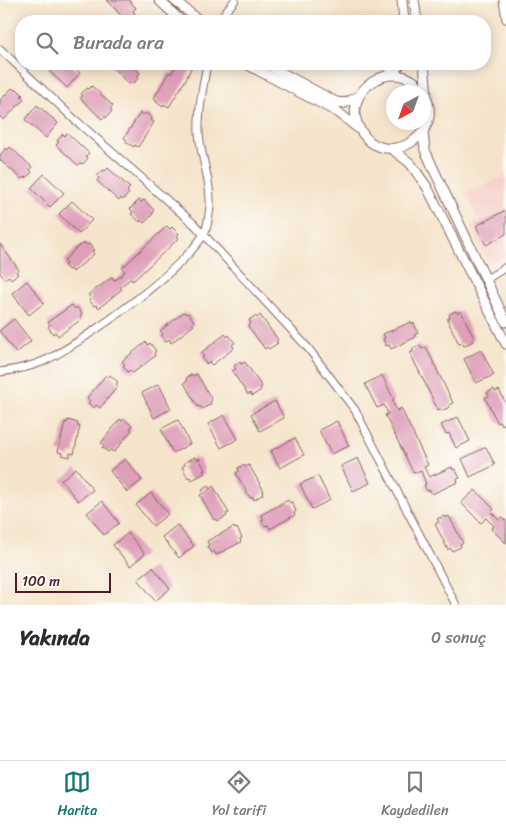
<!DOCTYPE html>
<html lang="tr">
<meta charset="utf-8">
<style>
:root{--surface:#fff;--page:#f2f2f3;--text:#2b2b33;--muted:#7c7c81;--line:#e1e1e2;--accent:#0f766e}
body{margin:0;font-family:Sriracha,sans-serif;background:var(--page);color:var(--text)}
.compass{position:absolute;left:386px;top:85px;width:45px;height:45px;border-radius:50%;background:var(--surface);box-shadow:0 2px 12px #0003;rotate:221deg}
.scale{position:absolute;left:15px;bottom:12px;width:96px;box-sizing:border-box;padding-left:5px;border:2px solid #4a1f2b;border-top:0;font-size:14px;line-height:18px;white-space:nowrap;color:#4a1f2b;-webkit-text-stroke:4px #fdfcf7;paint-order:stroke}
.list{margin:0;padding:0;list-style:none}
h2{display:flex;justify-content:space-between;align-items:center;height:65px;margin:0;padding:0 20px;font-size:21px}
h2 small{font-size:16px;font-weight:400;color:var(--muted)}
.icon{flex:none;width:28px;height:28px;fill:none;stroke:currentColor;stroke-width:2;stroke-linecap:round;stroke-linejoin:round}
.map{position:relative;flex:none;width:506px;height:605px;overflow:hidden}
.search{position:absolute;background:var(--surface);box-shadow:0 2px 12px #0003;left:15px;right:15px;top:15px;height:55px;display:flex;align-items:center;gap:12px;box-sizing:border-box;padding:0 18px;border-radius:20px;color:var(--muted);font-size:19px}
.sheet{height:155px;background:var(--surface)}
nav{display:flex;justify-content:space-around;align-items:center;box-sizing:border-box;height:70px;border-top:1px solid var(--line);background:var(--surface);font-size:14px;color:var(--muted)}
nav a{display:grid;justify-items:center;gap:2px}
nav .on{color:var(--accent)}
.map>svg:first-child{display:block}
.built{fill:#f7d0ca}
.building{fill:#de9fb9}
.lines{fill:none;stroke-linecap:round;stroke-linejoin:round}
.minor-casing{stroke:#866463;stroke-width:9}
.tertiary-casing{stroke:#866463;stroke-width:11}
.minor{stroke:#fff;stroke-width:7}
.tertiary{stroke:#fff;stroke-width:9}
</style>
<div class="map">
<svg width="506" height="605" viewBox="0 0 506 605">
<rect width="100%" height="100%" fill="#fdfcf7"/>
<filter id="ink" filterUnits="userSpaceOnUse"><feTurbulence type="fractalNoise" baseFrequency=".02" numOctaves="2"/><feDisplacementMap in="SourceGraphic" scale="10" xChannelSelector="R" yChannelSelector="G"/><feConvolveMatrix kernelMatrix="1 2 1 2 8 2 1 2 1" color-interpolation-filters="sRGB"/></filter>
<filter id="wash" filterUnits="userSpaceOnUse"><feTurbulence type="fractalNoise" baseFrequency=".0096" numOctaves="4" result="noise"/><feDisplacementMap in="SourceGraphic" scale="20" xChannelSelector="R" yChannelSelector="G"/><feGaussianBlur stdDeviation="1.12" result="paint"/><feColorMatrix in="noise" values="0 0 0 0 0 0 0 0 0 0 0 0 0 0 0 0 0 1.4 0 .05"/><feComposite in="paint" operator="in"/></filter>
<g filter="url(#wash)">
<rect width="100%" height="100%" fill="#f5e4cb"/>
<path class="built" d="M506,174V255L494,262L487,259L471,226L479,221L465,193L505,176Z"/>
<g id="blocks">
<path class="building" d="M107,0H129L136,8L133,11L135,13L128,19L126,17L124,19Z
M52,64H70L80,73L67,88L47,69Z
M110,64H132L140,73L137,76L139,78L132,84L131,82L128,84Z
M177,64H193L185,81L169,107L164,104L163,107L156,102L157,100L154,98L169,72L171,74Z
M92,86L113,106L110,109L112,111L106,118L105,116L102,119L80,98L83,96L81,94L87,88L89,89Z
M12,88L15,90L17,89L23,95L21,96L24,99L4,120L0,117V100Z
M37,105L58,123L46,138L25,120Z
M140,113L143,115L145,113L152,117L151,120L154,122L138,147L135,145L134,147L126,142L127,140L124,138Z
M67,133L89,153L86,156L88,158L83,164L81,163L78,165L56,145L59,142L57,141L63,134L65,136Z
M10,147L32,167L30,170L32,172L26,178L24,177L22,179L0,160V155L6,148L8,150Z
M108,168L130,188L127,191L129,193L123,200L121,198L119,201L97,181L99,178L97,176L103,170L105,171Z
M44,174L64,193L50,207L31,188Z
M139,200L141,202L144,200L154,210L152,212L153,214L144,223L141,220L140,222L131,214L133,212L130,209Z
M72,201L92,220L79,234L59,214Z
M506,210V234L486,245L476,226Z
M167,226L170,229L172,227L179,234L177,236L179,238L133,281L130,279L120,287L122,289L99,308L96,305L94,306L89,300L91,298L88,295L112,277L114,280L117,279L125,272L122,268Z
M85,243L87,245L89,244L94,250L92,251L94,254L73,272L70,269L68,270L64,265L66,264L64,261L77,247Z
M0,244L19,270L16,272L18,274L11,279L9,276L5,279L0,273Z
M27,281L44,303L29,315L12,293Z
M72,305L75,309L77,307L82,314L80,316L82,319L58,336L55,332L53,334L48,327L50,325L48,322Z
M456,311L457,313L461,311L474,338L472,339L473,341L464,346L462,343L459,344L447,319L450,317L449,314Z
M184,312L186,314L188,313L194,321L192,323L194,325L171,343L169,339L166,342L161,336L163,334L160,331Z
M260,315L278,340L276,342L278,343L269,349L267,347L265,349L248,326L251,323L249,320L255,316L257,318Z
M14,319L31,341L16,353L0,332V330Z
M411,322L412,324L414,323L418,333L415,334L416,337L391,349L389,345L386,346L383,339L385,338L383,334Z
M225,334L227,337L229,335L235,343L232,345L234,348L212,365L209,362L206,364L202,358L204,357L201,353Z
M146,342L148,345L150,343L156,351L154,353L155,356L133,373L130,370L128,372L123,366L125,365L122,361Z
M420,345L422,349L426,347L453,403L449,405L450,407L441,411L440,409L438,410L410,353L413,352L412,349Z
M481,350L494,375L476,383L464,359Z
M240,362L241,364L245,362L262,387L260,388L261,390L252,396L250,393L248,395L232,371L236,369L234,366Z
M192,374L193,376L197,374L212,400L210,402L211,404L202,409L200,406L198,407L184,383L187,381L186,378Z
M106,375L108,377L110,375L118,382L116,384L118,386L100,408L96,405L94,408L88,403L90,401L87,398Z
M382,375L394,400L392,401L397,411L401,408L428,465L424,467L429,477L452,467L453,470L455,469L460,478L457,479L458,482L432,494L430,490L427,491L424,485L426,484L421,471L416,473L415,471L413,472L385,415L388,414L384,405L377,408L365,384Z
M159,384L171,409L154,418L142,393Z
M494,389L495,392L499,390L506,404V423L502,425L500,422L498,423L485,398L489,396L487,393Z
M275,401L284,418L260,431L251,414Z
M224,415L238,439L221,448L208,424Z
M458,417L470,441L456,448L449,433L446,434L441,425Z
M120,419L122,421L124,419L132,426L130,428L132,430L114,452L110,450L108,452L102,447L104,445L101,443Z
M68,420L78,423L77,426H80L74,454L70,453V457L62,455L63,453L58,452L65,422L67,423Z
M178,420L190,444L173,453L161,429Z
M337,421L349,446L331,454L319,430Z
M295,438L304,455L280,468L271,451Z
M486,447L495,465L470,477L462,459Z
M195,457L197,460L199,458L205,470L203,471L205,473L192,480L190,477L188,478L182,467L185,465L184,463Z
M358,458L370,483L353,491L341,466Z
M125,459L142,480L127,492L110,471Z
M244,465L245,467L249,465L264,491L262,492L263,494L254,500L253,497L250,498L236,473L239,471L238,468Z
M76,468L93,490L78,501L61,480Z
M318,476L330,500L312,509L300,484Z
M208,486L210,489L213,486L229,513L226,514L227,516L218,521L217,519L214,520L200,495L204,493L202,490Z
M475,490L494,509L491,512L499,520L502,517L506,521V543L491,529L494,526L486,518L481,523L461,503Z
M151,493L168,514L153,526L136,505Z
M288,500L290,503L292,502L296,511L294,513L295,515L270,529L268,525L265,526L261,520L264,519L261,515Z
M102,501L119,523L104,535L87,513Z
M444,516L445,518L449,516L463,543L460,545L461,547L452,551L450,548L448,550L435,524L439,522L437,519Z
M177,525L194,546L179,558L162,537Z
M234,527L235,529L237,528L242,538L240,539L241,542L216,555L214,551L211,553L207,546L209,545L207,541Z
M128,533L145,554L130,566L113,545Z
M153,567L170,589L155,601L138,579Z"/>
</g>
</g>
<g filter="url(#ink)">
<use href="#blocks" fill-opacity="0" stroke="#866463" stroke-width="1"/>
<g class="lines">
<g class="minor-casing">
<path id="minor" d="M503,0L506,19
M218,21L235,0
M0,49L73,118L194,224L308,348L355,410L456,605
M485,280L506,267
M0,372C15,370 30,367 44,361C78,346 199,260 207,226C208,218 211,208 210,200C210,177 200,155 199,132C198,111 203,85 207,64"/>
</g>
<g class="tertiary-casing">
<path id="tertiary" d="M159,0L181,21
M174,0L200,21
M402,0L404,21
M414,0L417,21
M246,64L339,113L360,130
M266,64L336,102L345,103L359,96
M424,64L427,96
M388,75L401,64
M423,92C399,52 336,90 361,131C385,171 448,135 424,93
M423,133L425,150L434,170L506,322
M392,149L410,163L427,187L506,344"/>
</g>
<use href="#minor" class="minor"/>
<use href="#tertiary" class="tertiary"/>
</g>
</g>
</svg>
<svg class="compass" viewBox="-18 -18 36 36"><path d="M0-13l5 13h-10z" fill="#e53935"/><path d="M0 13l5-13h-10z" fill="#7c7c81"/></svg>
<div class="scale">100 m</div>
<div class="search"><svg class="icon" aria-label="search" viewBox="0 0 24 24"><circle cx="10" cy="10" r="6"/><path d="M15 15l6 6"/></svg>Burada ara</div>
</div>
<section class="sheet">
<h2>Yakında<small>0 sonuç</small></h2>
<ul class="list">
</ul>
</section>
<nav>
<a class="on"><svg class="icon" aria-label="map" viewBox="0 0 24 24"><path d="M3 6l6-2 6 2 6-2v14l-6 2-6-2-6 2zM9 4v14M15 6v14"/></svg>Harita</a>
<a><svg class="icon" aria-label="directions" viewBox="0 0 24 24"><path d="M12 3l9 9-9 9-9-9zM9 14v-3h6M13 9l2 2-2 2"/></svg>Yol tarifi</a>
<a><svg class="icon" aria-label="saved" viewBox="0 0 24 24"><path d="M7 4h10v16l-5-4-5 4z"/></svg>Kaydedilen</a>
</nav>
